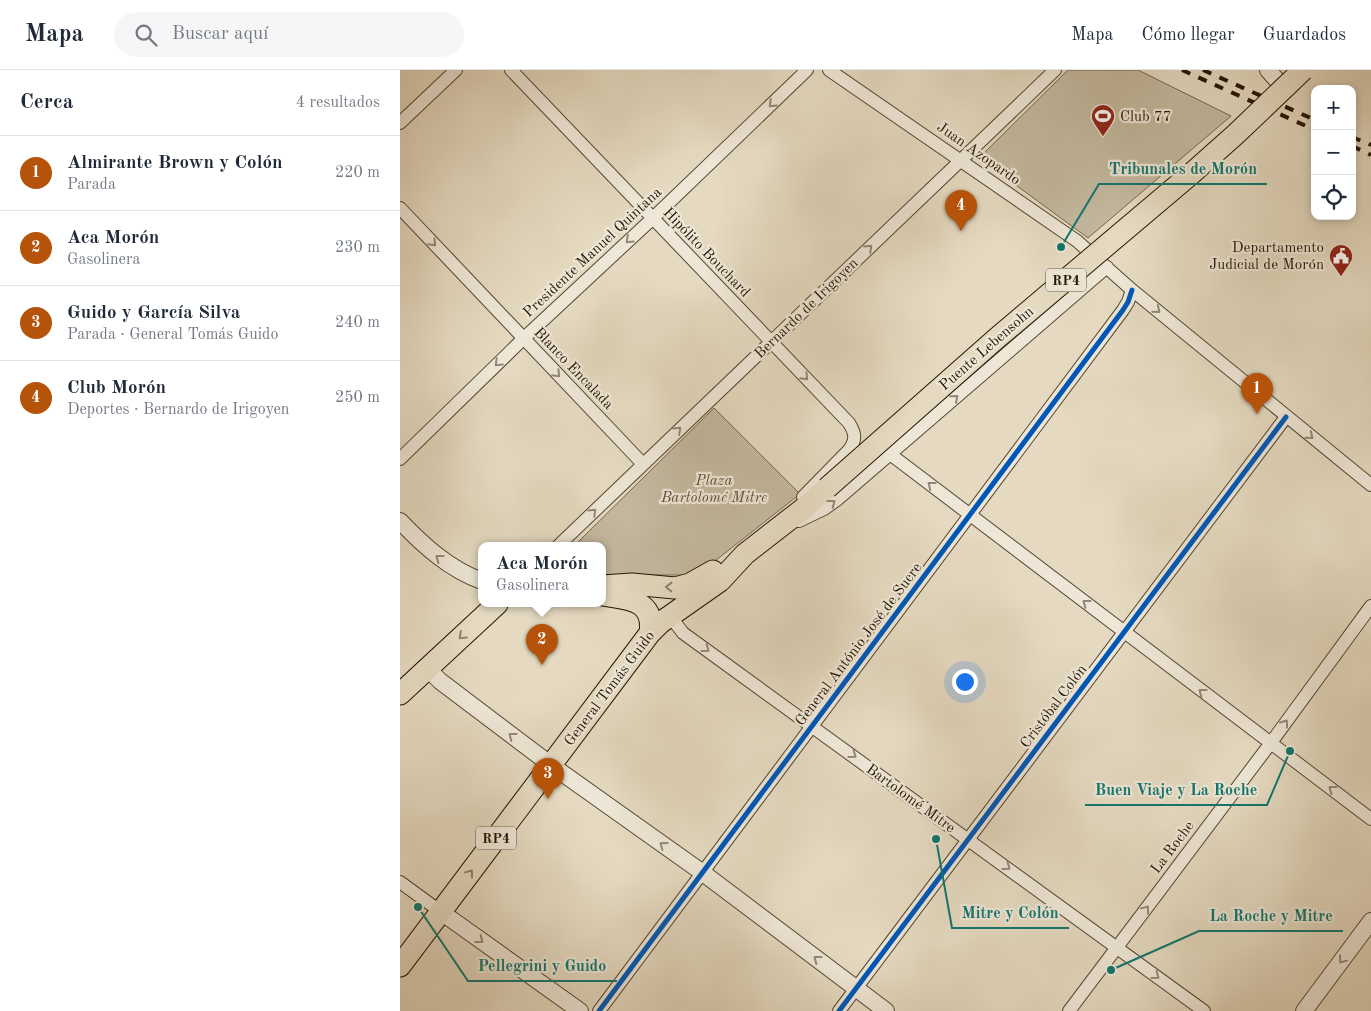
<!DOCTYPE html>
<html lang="es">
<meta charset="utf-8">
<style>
:root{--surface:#fff;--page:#f6f6f7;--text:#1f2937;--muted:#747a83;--line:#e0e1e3;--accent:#b45309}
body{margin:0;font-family:"Old Standard TT",serif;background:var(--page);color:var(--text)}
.controls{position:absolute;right:15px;top:15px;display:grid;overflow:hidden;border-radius:10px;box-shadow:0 2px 8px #0003}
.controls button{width:45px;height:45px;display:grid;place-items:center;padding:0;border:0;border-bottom:1px solid var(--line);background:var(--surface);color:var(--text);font:25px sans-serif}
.you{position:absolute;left:564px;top:611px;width:18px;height:18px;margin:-12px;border:4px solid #fff;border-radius:50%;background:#1a73e8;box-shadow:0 0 0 8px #1a73e833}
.badge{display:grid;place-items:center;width:32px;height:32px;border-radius:50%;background:var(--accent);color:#fff;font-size:16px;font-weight:700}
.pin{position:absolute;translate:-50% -41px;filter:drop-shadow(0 1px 2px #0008)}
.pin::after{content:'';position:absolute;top:26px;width:18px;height:15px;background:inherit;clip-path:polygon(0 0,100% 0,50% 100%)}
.popup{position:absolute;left:78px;top:472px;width:128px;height:65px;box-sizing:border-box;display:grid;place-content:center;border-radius:10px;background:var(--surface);filter:drop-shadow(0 1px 4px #0005);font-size:16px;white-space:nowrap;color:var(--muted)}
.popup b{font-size:19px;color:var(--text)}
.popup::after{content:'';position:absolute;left:50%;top:100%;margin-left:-10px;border:10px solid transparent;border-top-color:var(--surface)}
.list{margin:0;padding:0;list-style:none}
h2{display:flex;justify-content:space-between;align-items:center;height:65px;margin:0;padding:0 20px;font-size:21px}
h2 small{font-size:16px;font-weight:400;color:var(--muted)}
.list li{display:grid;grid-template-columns:32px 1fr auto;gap:15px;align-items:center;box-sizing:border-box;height:75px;padding:0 20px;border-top:1px solid var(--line)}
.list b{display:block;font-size:19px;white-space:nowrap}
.list p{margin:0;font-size:16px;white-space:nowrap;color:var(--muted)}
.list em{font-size:16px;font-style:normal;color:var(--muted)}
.icon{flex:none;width:28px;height:28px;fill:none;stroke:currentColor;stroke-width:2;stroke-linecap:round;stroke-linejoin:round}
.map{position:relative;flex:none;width:971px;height:941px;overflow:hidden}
header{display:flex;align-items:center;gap:30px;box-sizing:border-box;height:70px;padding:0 25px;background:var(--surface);border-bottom:1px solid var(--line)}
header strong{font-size:24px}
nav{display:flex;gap:28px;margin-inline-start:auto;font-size:18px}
.search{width:350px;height:45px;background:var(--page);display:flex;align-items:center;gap:12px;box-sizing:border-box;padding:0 18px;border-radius:28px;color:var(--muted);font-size:19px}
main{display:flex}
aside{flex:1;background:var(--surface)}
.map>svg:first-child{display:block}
.green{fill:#c4b9a0;stroke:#746750}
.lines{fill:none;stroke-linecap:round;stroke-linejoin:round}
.minor-casing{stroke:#544631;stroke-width:14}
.tertiary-casing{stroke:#544631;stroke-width:18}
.primary-casing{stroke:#241501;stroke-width:23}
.minor{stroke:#eee7d7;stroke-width:12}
.tertiary{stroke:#eee7d7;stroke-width:16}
.primary{stroke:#e5dac1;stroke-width:21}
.rail{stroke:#241501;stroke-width:4;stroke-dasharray:9 9;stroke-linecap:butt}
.primary-bridge-casing{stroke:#241501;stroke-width:23;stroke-linecap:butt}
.primary-bridge{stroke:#e5dac1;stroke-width:21}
.cycleway-casing{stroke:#eee7d7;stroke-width:8}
.cycleway{stroke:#0057b8;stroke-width:5}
.oneway{stroke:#938877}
.oneway2{stroke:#8e816b}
.labels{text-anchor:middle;stroke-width:4.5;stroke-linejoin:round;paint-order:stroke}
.shield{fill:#eee7d7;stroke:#615441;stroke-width:1}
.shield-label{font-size:14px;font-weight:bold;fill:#241501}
.poi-label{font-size:15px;fill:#241501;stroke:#eee7d7;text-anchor:start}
.street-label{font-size:15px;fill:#241501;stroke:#eee7d7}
.park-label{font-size:15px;font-style:italic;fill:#5c4e39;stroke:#eee7d7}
.leader{fill:none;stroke:#0f766e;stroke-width:2}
.callout-dot{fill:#0f766e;stroke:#eee7d7;stroke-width:2}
.callout-label{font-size:16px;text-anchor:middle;font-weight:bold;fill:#0f766e;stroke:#eee7d7;stroke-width:4.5;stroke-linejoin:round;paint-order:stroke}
</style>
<header>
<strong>Mapa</strong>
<div class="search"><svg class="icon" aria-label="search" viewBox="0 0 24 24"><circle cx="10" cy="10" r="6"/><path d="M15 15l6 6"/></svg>Buscar aquí</div>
<nav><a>Mapa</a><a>Cómo llegar</a><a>Guardados</a></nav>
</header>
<main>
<aside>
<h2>Cerca<small>4 resultados</small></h2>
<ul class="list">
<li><span class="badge">1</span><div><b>Almirante Brown y Colón</b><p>Parada</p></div><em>220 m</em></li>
<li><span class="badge">2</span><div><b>Aca Morón</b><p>Gasolinera</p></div><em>230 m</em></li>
<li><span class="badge">3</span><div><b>Guido y García Silva</b><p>Parada · General Tomás Guido</p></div><em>240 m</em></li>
<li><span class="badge">4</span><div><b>Club Morón</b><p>Deportes · Bernardo de Irigoyen</p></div><em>250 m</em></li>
</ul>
</aside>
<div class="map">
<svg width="971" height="941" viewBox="0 0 971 941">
<rect width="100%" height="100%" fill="#e5dac1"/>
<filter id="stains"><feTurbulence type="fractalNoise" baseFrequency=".004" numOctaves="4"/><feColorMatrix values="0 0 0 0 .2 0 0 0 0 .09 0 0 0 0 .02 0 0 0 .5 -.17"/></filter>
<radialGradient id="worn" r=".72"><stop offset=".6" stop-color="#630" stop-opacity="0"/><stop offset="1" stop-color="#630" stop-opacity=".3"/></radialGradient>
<path class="green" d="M668,0H738L831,46L688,168L579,88Z
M314,338L400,424L311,494L290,505H202V476H174Z"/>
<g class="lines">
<g class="minor-casing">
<path id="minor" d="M111,0L449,353C456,364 456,370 449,380L403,427
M429,0L677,171L732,220L971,415
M0,53L56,0
M0,138L243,394
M490,384L971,749
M0,389L123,269L252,149L407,0
M399,451L424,439L438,429L707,197
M158,476L655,0
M270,546L283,563L804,941
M0,812L41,842
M199,941L723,240L728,232L732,220
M439,941L886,347
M669,941L870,674L971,536"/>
</g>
<g class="tertiary-casing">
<path id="tertiary" d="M868,0L881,15
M0,451C24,476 49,499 82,511
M27,598L40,611L151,695L303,803L486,941
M41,842L180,941
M904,941L971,851"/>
</g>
<g class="primary-casing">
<path id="primary" d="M202,516L232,514L275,518L290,514L313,501
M202,525C227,529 255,529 250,563
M0,624L97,534
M0,896L250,563L260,553L320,511L345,484L403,439L427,418"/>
</g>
<use href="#minor" class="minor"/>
<use href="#tertiary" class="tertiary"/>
<use href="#primary" class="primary"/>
<path class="rail" d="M782,0L915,60
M803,0L915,50
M952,67L971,75
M952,76L971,85"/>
<g class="primary-bridge-casing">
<path id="primary-bridge" d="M427,418L597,268L791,104L836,64L903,0"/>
</g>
<use href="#primary-bridge" class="primary-bridge"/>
<g class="cycleway-casing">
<path id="cycleway" d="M199,941L723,240L728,232L732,220
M439,941L886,347"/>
</g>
<use href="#cycleway" class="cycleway"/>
</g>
<defs><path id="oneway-chevron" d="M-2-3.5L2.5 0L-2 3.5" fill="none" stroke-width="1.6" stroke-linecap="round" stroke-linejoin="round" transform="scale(1.25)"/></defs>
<g class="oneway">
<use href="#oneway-chevron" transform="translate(372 34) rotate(136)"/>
<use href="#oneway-chevron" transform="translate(229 170) rotate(137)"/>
<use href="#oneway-chevron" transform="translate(33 173) rotate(47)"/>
<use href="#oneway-chevron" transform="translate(469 178) rotate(-44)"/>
<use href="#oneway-chevron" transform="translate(757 240) rotate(39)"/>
<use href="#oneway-chevron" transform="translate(98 293) rotate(136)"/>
<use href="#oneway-chevron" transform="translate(157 304) rotate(46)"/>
<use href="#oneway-chevron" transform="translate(405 307) rotate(46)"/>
<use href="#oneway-chevron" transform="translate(555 328) rotate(-41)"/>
<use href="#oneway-chevron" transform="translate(278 360) rotate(-43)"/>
<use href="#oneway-chevron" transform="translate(910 366) rotate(39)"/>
<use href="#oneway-chevron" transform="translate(531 415) rotate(-142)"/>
<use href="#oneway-chevron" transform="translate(432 433) rotate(-37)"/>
<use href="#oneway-chevron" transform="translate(193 442) rotate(-44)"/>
<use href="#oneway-chevron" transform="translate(39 488) rotate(-143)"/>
<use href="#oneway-chevron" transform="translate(686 533) rotate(-143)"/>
<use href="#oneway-chevron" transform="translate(306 579) rotate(36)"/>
<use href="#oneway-chevron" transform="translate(802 622) rotate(-143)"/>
<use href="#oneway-chevron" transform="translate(885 653) rotate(-54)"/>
<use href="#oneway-chevron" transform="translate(112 666) rotate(-143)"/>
<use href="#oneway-chevron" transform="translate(453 685) rotate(36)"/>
<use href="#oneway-chevron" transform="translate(932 719) rotate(-143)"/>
<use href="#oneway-chevron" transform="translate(263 775) rotate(-144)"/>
<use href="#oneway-chevron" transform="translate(607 797) rotate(36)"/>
<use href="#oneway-chevron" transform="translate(746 839) rotate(-53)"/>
<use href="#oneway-chevron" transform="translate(80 870) rotate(36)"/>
<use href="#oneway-chevron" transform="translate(417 889) rotate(-143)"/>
<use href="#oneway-chevron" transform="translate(942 890) rotate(127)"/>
<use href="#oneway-chevron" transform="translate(756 906) rotate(36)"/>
</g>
<g class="oneway2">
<use href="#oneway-chevron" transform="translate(269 517) rotate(-179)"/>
<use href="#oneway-chevron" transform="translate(62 566) rotate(137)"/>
<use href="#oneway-chevron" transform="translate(70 803) rotate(-53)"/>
</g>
<defs>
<g id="stadium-pin" transform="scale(1.25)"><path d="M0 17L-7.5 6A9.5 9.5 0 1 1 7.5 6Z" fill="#8f2418" stroke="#eee7d7"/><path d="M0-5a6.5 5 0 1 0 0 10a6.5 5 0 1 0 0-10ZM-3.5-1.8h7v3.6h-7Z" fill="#fff"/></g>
<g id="civic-pin" transform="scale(1.25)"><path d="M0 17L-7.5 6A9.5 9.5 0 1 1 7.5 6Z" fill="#8f2418" stroke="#eee7d7"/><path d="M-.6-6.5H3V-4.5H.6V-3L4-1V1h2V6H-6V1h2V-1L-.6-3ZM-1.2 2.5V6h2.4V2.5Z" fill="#fff"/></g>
</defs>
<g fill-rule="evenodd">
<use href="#stadium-pin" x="703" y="46"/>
<use href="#civic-pin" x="941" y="186"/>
</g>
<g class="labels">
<g class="shield">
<rect x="646" y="198.5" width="40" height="23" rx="4"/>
<rect x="76" y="756.5" width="40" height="23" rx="4"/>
</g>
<g class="shield-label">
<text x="666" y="215">RP4</text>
<text x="96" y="773">RP4</text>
</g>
<g class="poi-label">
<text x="720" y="51">Club 77</text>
<text x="924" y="182" text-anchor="end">Departamento<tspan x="924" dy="17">Judicial de Morón</tspan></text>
</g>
<g class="street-label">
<text transform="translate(579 83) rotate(35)" y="5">Juan Azopardo</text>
<text transform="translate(192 182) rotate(-43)" y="5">Presidente Manuel Quintana</text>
<text transform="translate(307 182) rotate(46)" y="5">Hipólito Bouchard</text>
<text transform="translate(406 238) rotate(-44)" y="5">Bernardo de Irigoyen</text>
<text transform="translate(586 278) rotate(-41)" y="5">Puente Lebensohn</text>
<text transform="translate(174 298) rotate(46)" y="5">Blanco Encalada</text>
<text transform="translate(458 574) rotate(-53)" y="5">General António José de Sucre</text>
<text transform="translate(209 618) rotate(-53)" y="5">General Tomás Guido</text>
<text transform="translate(653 636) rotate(-53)" y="5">Cristóbal Colón</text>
<text transform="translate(511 728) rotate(36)" y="5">Bartolomé Mitre</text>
<text transform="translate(772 777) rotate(-53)" y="5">La Roche</text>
</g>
<g class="park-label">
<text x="314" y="415">Plaza<tspan x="314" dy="17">Bartolomé Mitre</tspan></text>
</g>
</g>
<path class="leader" d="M661 177L699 114H867M890 681L867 735H685M536 769L552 858H669M711 900L799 861H943M18 837L68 911H217"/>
<g class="callout-dot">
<circle cx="661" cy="177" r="5"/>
<circle cx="890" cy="681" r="5"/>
<circle cx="536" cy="769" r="5"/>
<circle cx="711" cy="900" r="5"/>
<circle cx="18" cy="837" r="5"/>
</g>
<g class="callout-label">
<text x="783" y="104">Tribunales de Morón</text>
<text x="776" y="725">Buen Viaje y La Roche</text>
<text x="610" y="848">Mitre y Colón</text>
<text x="871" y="851">La Roche y Mitre</text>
<text x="142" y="901">Pellegrini y Guido</text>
</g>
<rect width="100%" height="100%" filter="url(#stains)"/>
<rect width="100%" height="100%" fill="url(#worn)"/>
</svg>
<div class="controls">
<button>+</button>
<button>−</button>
<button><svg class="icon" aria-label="locate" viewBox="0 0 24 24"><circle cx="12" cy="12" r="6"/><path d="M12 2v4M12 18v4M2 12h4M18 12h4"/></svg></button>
</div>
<div class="you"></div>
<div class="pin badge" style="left:857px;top:344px">1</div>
<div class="pin badge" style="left:142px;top:595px">2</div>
<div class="popup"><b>Aca Morón</b>Gasolinera</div>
<div class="pin badge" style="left:148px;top:729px">3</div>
<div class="pin badge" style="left:561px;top:161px">4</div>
</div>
</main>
